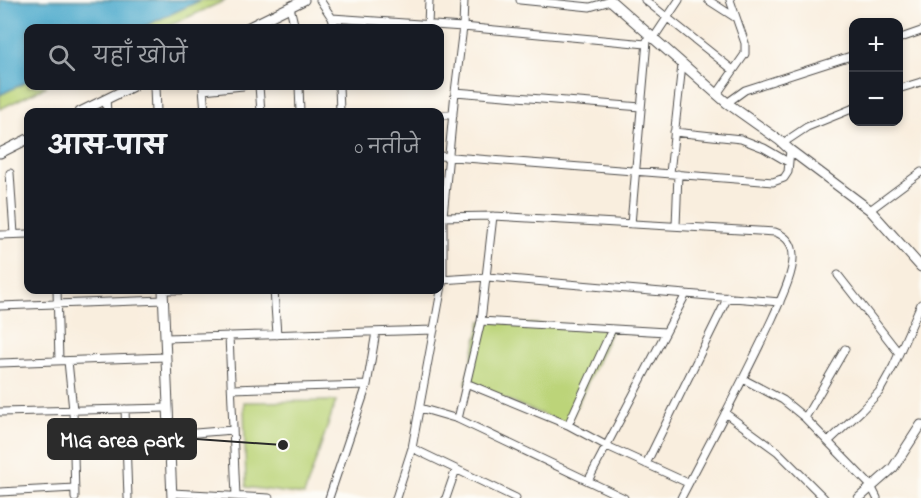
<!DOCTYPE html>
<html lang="hi">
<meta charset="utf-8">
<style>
:root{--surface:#171b24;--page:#242831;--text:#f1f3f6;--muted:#9ea1a6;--line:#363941}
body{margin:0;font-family:"Indie Flower","Playpen Sans Deva",sans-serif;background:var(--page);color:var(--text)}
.controls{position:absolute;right:18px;top:18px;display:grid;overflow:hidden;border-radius:12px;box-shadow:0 3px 9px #0003}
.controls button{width:54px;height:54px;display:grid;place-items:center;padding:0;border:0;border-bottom:2px solid var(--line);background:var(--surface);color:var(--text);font:30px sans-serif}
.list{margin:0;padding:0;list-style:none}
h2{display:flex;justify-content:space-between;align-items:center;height:78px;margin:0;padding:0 24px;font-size:26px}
h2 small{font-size:20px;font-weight:400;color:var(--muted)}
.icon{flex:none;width:33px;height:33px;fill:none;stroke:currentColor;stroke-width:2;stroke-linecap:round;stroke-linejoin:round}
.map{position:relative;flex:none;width:921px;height:498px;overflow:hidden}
.search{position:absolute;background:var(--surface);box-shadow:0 3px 9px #0003;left:24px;top:24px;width:420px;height:66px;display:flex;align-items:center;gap:15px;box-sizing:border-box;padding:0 21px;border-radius:12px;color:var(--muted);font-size:22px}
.panel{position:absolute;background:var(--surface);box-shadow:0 3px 9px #0003;left:24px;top:108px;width:420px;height:186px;border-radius:12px}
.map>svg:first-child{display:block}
.green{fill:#bcd479;stroke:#748052;stroke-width:1.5}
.water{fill:#4eaacc;stroke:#3c6a7c;stroke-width:1.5}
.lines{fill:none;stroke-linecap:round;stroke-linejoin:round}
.street-casing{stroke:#4a4846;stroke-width:9}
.secondary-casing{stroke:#4a4846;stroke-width:11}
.street{stroke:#fff;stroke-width:7}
.secondary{stroke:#fff;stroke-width:9}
.leader{fill:none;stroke:#2b2b2b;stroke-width:2}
.callout-dot{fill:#2b2b2b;stroke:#fdfcf7;stroke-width:2}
.callout{fill:#2b2b2b;stroke:#2b2b2b;stroke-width:2}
.callout-label{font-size:22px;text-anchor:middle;font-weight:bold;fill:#fff}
</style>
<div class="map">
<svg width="921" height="498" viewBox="0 0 921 498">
<rect width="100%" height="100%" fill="#fdfcf7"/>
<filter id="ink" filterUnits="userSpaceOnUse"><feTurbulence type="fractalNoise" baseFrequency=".0167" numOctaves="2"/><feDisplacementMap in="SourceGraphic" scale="12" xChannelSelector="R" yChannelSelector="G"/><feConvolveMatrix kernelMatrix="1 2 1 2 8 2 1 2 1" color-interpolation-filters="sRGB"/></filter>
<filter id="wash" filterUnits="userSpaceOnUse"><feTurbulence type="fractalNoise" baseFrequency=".008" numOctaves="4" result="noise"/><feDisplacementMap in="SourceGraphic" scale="24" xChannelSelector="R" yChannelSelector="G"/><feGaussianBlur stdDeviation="1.35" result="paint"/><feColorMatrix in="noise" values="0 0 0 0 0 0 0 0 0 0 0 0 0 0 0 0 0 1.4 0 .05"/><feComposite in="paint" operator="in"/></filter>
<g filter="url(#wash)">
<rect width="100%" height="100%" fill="#f9eede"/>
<path class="green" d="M0,0H226L164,28H28V86H47L0,109Z
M481,321L612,329L568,425L466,383Z
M336,401L304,495L246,487L244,402Z"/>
<path class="water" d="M0,0H201L141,28H28V81L0,95Z"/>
</g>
<g filter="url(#ink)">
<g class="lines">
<g class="street-casing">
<path id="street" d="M320,0L332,18L335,28
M520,0L590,7L611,1
M645,0L733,70
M708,0L736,18
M290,7L295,28
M332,18L463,27L646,44
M428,25L429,0
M653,39L679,0
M898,39L921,31
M259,86L261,112
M299,86L300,112
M339,86L340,112
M203,88L205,112
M898,89L921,82
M203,90L243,86
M455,92L641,107
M717,94L745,54V43L730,0
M106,99L107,112
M727,103L745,90L854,55
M440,115H453
M674,132L741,139L764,148L788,162
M783,143L807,127L854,108
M440,156L773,182L784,178L788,172L790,150
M10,173L14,234
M670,173L682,65
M870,210L921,172
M493,216L481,321L458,419L624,498
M440,217L493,216L775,232C786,236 793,243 793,256C794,273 780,301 773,317C745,378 712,438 681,498
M631,224L647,41
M676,226L678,174
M0,235L28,234
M838,275L898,352
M440,280L487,277L780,302
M57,290L59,361
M163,290H181
M274,290L277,335
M0,306L164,300
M481,321L666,332
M229,336L236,496
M166,338L434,330
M68,361L73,410L75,498
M0,363L166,357
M743,379L783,400L805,418L871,486L877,498
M466,383L568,425L607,446L688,483
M232,389L367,385
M420,408L458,419
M125,409L128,498
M0,412L168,408
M725,413L778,452L824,498
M805,418L845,349
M568,425L612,329
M170,435L233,430
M829,441L862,410L879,392L893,367L921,304
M412,448L516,498
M646,464L728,297
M588,481L686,294
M0,492L75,488
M172,493L269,498
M329,498L367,385L376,332
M396,498L412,448L443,280V216L455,92L463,27L464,0
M446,498L456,469"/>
</g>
<g class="secondary-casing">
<path id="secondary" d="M610,0L727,103L779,140L790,150L870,210L921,267
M247,28L304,0
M155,86L156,112
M80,112L133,86
M0,153L28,139
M163,290L172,498
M859,498L893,468L921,425"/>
</g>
<use href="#street" class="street"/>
<use href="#secondary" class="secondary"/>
</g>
</g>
<path class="leader" d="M283 445L196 439"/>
<circle class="callout-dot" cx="283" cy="445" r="6"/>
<rect class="callout" x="48" y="419" width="148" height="40" rx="6"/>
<g class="callout-label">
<text x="122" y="447">MIG area park</text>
</g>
</svg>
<div class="controls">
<button>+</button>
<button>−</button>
</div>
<div class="search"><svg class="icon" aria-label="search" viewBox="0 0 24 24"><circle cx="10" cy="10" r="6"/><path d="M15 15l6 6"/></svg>यहाँ खोजें</div>
<section class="panel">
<h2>आस-पास<small>0 नतीजे</small></h2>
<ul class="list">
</ul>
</section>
</div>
